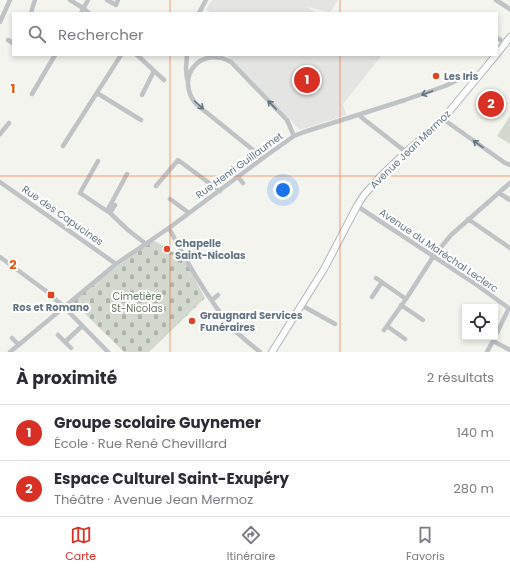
<!DOCTYPE html>
<html lang="fr">
<meta charset="utf-8">
<style>
:root{--surface:#fff;--page:#f2f2f3;--text:#2b2b33;--muted:#7c7c81;--line:#e1e1e2;--accent:#d93025}
body{margin:0;font-family:Poppins,sans-serif;background:var(--page);color:var(--text)}
.controls{position:absolute;right:12px;bottom:12px;display:grid;overflow:hidden;border-radius:0px;box-shadow:0 2px 6px #0003}
.controls button{width:36px;height:36px;display:grid;place-items:center;padding:0;border:0;border-bottom:1px solid var(--line);background:var(--surface);color:var(--text);font:20px sans-serif}
.you{position:absolute;left:283px;top:190px;width:14px;height:14px;margin:-10px;border:3px solid #fff;border-radius:50%;background:#1a73e8;box-shadow:0 0 0 6px #1a73e833}
.badge{display:grid;place-items:center;width:26px;height:26px;border-radius:50%;background:var(--accent);color:#fff;font-size:13px;font-weight:700}
.pin{position:absolute;translate:-50% -50%;border:2px solid #fff;box-shadow:0 1px 4px #0006}
.list{margin:0;padding:0;list-style:none}
h2{display:flex;justify-content:space-between;align-items:center;height:52px;margin:0;padding:0 16px;font-size:17px}
h2 small{font-size:13px;font-weight:400;color:var(--muted)}
.list li{display:grid;grid-template-columns:26px 1fr auto;gap:12px;align-items:center;box-sizing:border-box;height:56px;padding:0 16px;border-top:1px solid var(--line)}
.list b{display:block;font-size:15px;white-space:nowrap}
.list p{margin:0;font-size:13px;white-space:nowrap;color:var(--muted)}
.list em{font-size:13px;font-style:normal;color:var(--muted)}
.icon{flex:none;width:22px;height:22px;fill:none;stroke:currentColor;stroke-width:2;stroke-linecap:round;stroke-linejoin:round}
.map{position:relative;flex:none;width:510px;height:352px;overflow:hidden}
.search{position:absolute;background:var(--surface);box-shadow:0 2px 6px #0003;left:12px;right:12px;top:12px;height:44px;display:flex;align-items:center;gap:10px;box-sizing:border-box;padding:0 14px;border-radius:0px;color:var(--muted);font-size:15px}
.sheet{height:164px;background:var(--surface)}
nav{display:flex;justify-content:space-around;align-items:center;box-sizing:border-box;height:56px;border-top:1px solid var(--line);background:var(--surface);font-size:11px;color:var(--muted)}
nav a{display:grid;justify-items:center;gap:2px}
nav .on{color:var(--accent)}
.map>svg:first-child{display:block}
.built{fill:#e4e5e3}
.grass{fill:#d3d9cf}
.cemetery{fill:url(#cemetery-stones)}
.lines{fill:none;stroke-linecap:round;stroke-linejoin:round}
.secondary-casing{stroke:#afb5b9;stroke-width:8}
.street{stroke:#bfc3c6;stroke-width:4.5}
.secondary{stroke:#fff;stroke-width:6}
.oneway{stroke:#637580}
.grid{fill:none;stroke:#e8590c;stroke-width:1;stroke-opacity:0.55}
.poi-dot{fill:#e04623;stroke:#fff;stroke-width:1.5}
.labels{text-anchor:middle;stroke-width:4;stroke-linejoin:round;paint-order:stroke}
.poi-label{font-size:10px;font-weight:bold;fill:#637580;stroke:#fff;text-anchor:start}
.street-label{font-size:10px;fill:#637580;stroke:#fff}
.park-label{font-size:10px;fill:#677862;stroke:#fff}
.grid-label{font-size:13px;text-anchor:middle;font-weight:bold;fill:#e8590c;stroke:#fff;stroke-width:4;stroke-linejoin:round;paint-order:stroke}
</style>
<div class="map">
<svg width="510" height="352" viewBox="0 0 510 352">
<defs>
<pattern id="cemetery-stones" width="16" height="16" patternUnits="userSpaceOnUse"><rect width="16" height="16" fill="#d3d9cf"/><path d="M2 7V4a2 2 0 0 1 4 0v3zM10 15v-3a2 2 0 0 1 4 0v3z" fill="#afb5ad"/></pattern>
</defs>
<rect width="100%" height="100%" fill="#f4f4ef"/>
<path class="built" d="M212,0H338L330,12L307,7L317,13H212L206,9Z
M227,55H382L343,104L346,115L300,130Z"/>
<path class="grass" d="M510,116V144L497,136Z"/>
<path class="cemetery" d="M153,240L181,257L189,268L205,298L149,352H124L71,300Z"/>
<g class="lines">
<g class="secondary-casing">
<path id="secondary" d="M497,54L510,37
M272,352L324,269L357,206L364,195L380,177L406,152L431,130L443,119L496,55"/>
</g>
<path class="street" d="M70,0L83,8L89,13
M107,0L116,5L118,0
M496,0L510,9
M31,13L33,6L35,0
M81,13L88,0
M199,13L206,0
M0,22L10,0
M497,38L506,43
M8,40L13,43
M137,55L164,80
M187,55L186,69L187,79
M97,93L141,120
M32,94L55,55
M142,95L154,71
M361,117L406,152
M443,119L505,163L510,165
M0,134L9,123
M63,146L121,55
M263,158L196,104C174,77 201,45 231,62L287,120L294,136
M98,161L80,193L110,213L128,230L146,244
M238,177L243,183
M0,182L116,264
M156,186L178,160L220,191
M499,193L510,200
M170,199L189,213
M357,206L474,283L510,309
M107,211L127,174
M110,213L115,205
M468,219L510,248
M169,228C186,261 205,294 228,323C237,334 249,343 260,352
M0,257L46,291L64,307L108,352
M376,278L406,299
M372,297L382,282
M212,300L218,295
M301,305L335,324
M401,305L423,320
M387,326L405,339
M384,330L406,299L433,257L451,235L510,183
M58,335L65,342L82,326
M495,337L509,308
M12,338L19,345
M493,341L510,350
M65,342L71,348
M10,352L116,264L169,228L263,158L294,136L304,132L405,100L445,86L460,79L477,78
M487,352L494,339"/>
<use href="#secondary" class="secondary"/>
</g>
<defs><path id="oneway-shaft" d="M-6 0H5M1.5-3L5.5 0L1.5 3" fill="none" stroke-width="1.6" stroke-linecap="round" stroke-linejoin="round"/></defs>
<g class="oneway">
<use href="#oneway-shaft" transform="translate(427 93) rotate(160)"/>
<use href="#oneway-shaft" transform="translate(199 105) rotate(42)"/>
<use href="#oneway-shaft" transform="translate(272 105) rotate(-134)"/>
<use href="#oneway-shaft" transform="translate(478 144) rotate(-145)"/>
</g>
<path class="grid" d="M170,0V13M340,0V13M170,55V352M340,55V352M0,176H510"/>
<g class="poi-dot">
<circle cx="436" cy="76" r="4"/>
<circle cx="167" cy="249" r="4"/>
<rect x="47" y="291" width="8" height="8" rx="2"/>
<circle cx="192" cy="321" r="4"/>
</g>
<g class="labels">
<g class="poi-label">
<text x="444" y="80">Les Iris</text>
<text x="175" y="247">Chapelle<tspan x="175" dy="12">Saint-Nicolas</tspan></text>
<text x="51" y="311" text-anchor="middle">Ros et Romano</text>
<text x="200" y="319">Graugnard Services<tspan x="200" dy="12">Funéraires</tspan></text>
</g>
<g class="street-label">
<text transform="translate(410 149) rotate(-44)" y="4">Avenue Jean Mermoz</text>
<text transform="translate(239 165) rotate(-36)" y="4">Rue Henri Guillaumet</text>
<text transform="translate(63 215) rotate(35)" y="4">Rue des Capucines</text>
<text transform="translate(439 250) rotate(34)" y="4">Avenue du Maréchal Leclerc</text>
</g>
<g class="park-label">
<text x="137" y="300">Cimetière<tspan x="137" dy="12">St-Nicolas</tspan></text>
</g>
</g>
<g class="grid-label">
<text x="13" y="93">1</text>
<text x="13" y="269">2</text>
</g>
</svg>
<div class="controls">
<button><svg class="icon" aria-label="locate" viewBox="0 0 24 24"><circle cx="12" cy="12" r="6"/><path d="M12 2v4M12 18v4M2 12h4M18 12h4"/></svg></button>
</div>
<div class="you"></div>
<div class="pin badge" style="left:307px;top:80px">1</div>
<div class="pin badge" style="left:491px;top:104px">2</div>
<div class="search"><svg class="icon" aria-label="search" viewBox="0 0 24 24"><circle cx="10" cy="10" r="6"/><path d="M15 15l6 6"/></svg>Rechercher</div>
</div>
<section class="sheet">
<h2>À proximité<small>2 résultats</small></h2>
<ul class="list">
<li><span class="badge">1</span><div><b>Groupe scolaire Guynemer</b><p>École · Rue René Chevillard</p></div><em>140 m</em></li>
<li><span class="badge">2</span><div><b>Espace Culturel Saint-Exupéry</b><p>Théâtre · Avenue Jean Mermoz</p></div><em>280 m</em></li>
</ul>
</section>
<nav>
<a class="on"><svg class="icon" aria-label="map" viewBox="0 0 24 24"><path d="M3 6l6-2 6 2 6-2v14l-6 2-6-2-6 2zM9 4v14M15 6v14"/></svg>Carte</a>
<a><svg class="icon" aria-label="directions" viewBox="0 0 24 24"><path d="M12 3l9 9-9 9-9-9zM9 14v-3h6M13 9l2 2-2 2"/></svg>Itinéraire</a>
<a><svg class="icon" aria-label="saved" viewBox="0 0 24 24"><path d="M7 4h10v16l-5-4-5 4z"/></svg>Favoris</a>
</nav>
